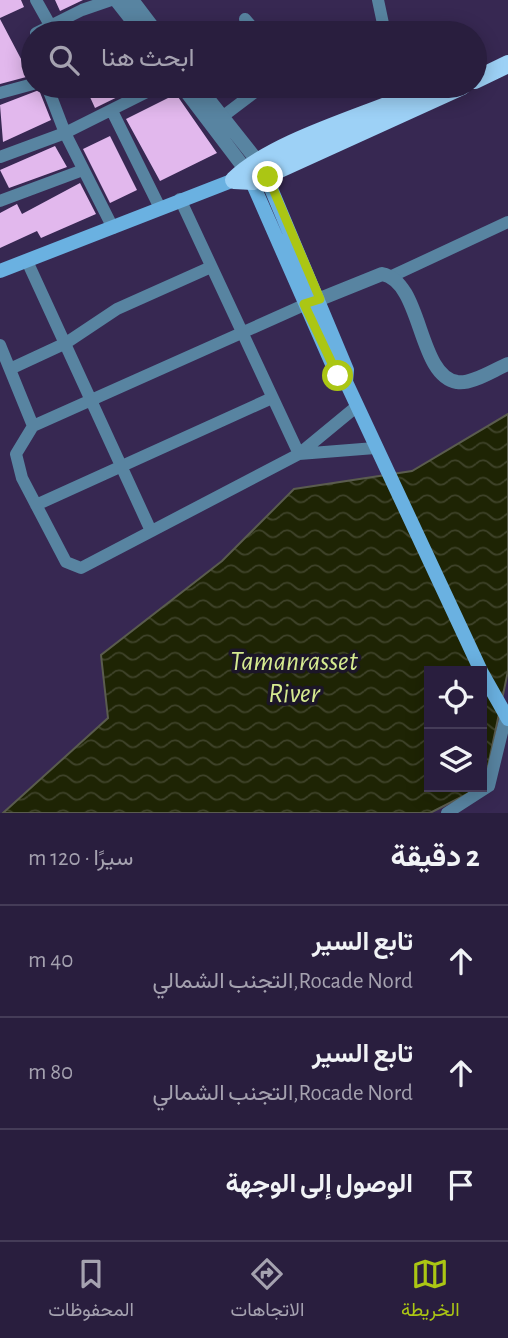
<!DOCTYPE html>
<html lang="ar">
<meta charset="utf-8">
<style>
:root{--surface:#291e3e;--page:#312745;--text:#f1f3f6;--muted:#a5a2b0;--line:#453c58;--accent:#abc614}
body{margin:0;font-family:"Alegreya Sans",Vazirmatn,sans-serif;background:var(--page);color:var(--text);direction:rtl}
.controls{position:absolute;right:21px;bottom:21px;display:grid;overflow:hidden;border-radius:0px;box-shadow:0 4px 18px #0003}
.controls button{width:63px;height:63px;display:grid;place-items:center;padding:0;border:0;border-bottom:2px solid var(--line);background:var(--surface);color:var(--text);font:35px sans-serif}
.stop{position:absolute;width:21px;height:21px;margin:-16px;border:5px solid #abc614;border-radius:50%;background:#fff}
.stop.end{background:#abc614;border-color:#fff;box-shadow:0 2px 7px #0008}
.list{margin:0;padding:0;list-style:none}
h2{display:flex;justify-content:space-between;align-items:center;height:91px;margin:0;padding:0 28px;font-size:30px}
h2 small{font-size:23px;font-weight:400;color:var(--muted)}
.list li{display:grid;grid-template-columns:46px 1fr auto;gap:21px;align-items:center;box-sizing:border-box;height:112px;padding:0 28px;border-top:2px solid var(--line)}
.list b{display:block;font-size:26px;white-space:nowrap}
.list p{margin:0;font-size:23px;white-space:nowrap;color:var(--muted)}
.list em{font-size:23px;font-style:normal;color:var(--muted)}
.icon{flex:none;width:38px;height:38px;fill:none;stroke:currentColor;stroke-width:2;stroke-linecap:round;stroke-linejoin:round}
.map{position:relative;flex:none;width:508px;height:813px;overflow:hidden;direction:ltr}
.search{position:absolute;background:var(--surface);box-shadow:0 4px 18px #0003;left:21px;right:21px;top:21px;height:77px;display:flex;align-items:center;gap:18px;box-sizing:border-box;padding:0 24px;border-radius:38px;color:var(--muted);font-size:26px}
.sheet{height:427px;background:var(--surface)}
nav{display:flex;justify-content:space-around;align-items:center;box-sizing:border-box;height:98px;border-top:2px solid var(--line);background:var(--surface);font-size:19px;color:var(--muted)}
nav a{display:grid;justify-items:center;gap:4px}
nav .on{color:var(--accent)}
.map>svg:first-child{display:block}
.water{fill:url(#water-waves);stroke:#5a5c4e;stroke-width:2}
.building{fill:#e2b8ed}
.lines{fill:none;stroke-linecap:round;stroke-linejoin:round}
.minor{stroke:#5884a1;stroke-width:12}
.tertiary{stroke:#5884a1;stroke-width:14}
.secondary{stroke:#6ab1e1;stroke-width:14}
.primary{stroke:#9dd1f6;stroke-width:18}
.route{stroke:#abc614;stroke-width:9}
.labels{text-anchor:middle;stroke-width:7;stroke-linejoin:round;paint-order:stroke}
.water-label{font-size:28px;font-style:italic;fill:#d5ea90;stroke:#1c1628}
</style>
<div class="map">
<svg width="508" height="813" viewBox="0 0 508 813">
<defs>
<pattern id="water-waves" width="16" height="10" patternUnits="userSpaceOnUse" patternTransform="scale(1.75)"><rect width="16" height="10" fill="#1e2404"/><path d="M0 5q4-4 8 0t8 0" fill="none" stroke="#3f432a"/></pattern>
</defs>
<rect width="100%" height="100%" fill="#372852"/>
<path class="water" d="M508,414V671L484,785L482,786V671H429V787H481L430,813H3L108,718L101,655L222,561L294,489L412,471Z"/>
<path class="building" d="M0,0H21L24,7L0,18Z
M55,0H83L60,11Z
M0,19L30,76L0,84Z
M120,21L130,33H97Z
M85,86H140L95,108Z
M39,90L51,120L3,142L0,105Z
M176,94L217,153L160,181L126,119Z
M110,136L137,190L110,203L83,149Z
M55,146L67,167L9,188L0,170Z
M80,183L96,214L41,238L37,231L0,248V213L17,204L22,214Z"/>
<g class="lines">
<path class="minor" d="M36,0L50,25
M378,0L385,33
M245,19L257,33
M36,33L82,10L111,0
M47,86L65,133L113,228
M0,93L33,84
M112,111L160,208
M222,117L255,92L269,86
M0,157L65,133L159,86
M180,199L299,454
M0,201L83,170
M27,261L151,531
M392,276L508,222
M313,301L33,426L16,454L22,478L66,562L81,568L299,454L356,407
M0,345L33,426
M10,369L66,343L117,309L211,267
M299,454L375,448
M36,505L272,398
M447,813L489,786L506,716"/>
<path class="tertiary" d="M116,0L142,33
M132,0L157,33
M182,86L245,169
M198,86L259,163
M320,299L382,274C423,282 417,375 457,382C471,385 495,369 508,364"/>
<path class="secondary" d="M262,167L347,370L346,382
M248,173L335,371L346,382L481,671
M0,271L234,180
M482,673L508,719"/>
<path class="primary" d="M475,80L508,64
M234,180L253,181L462,86
M234,180C273,142 364,117 416,94"/>
</g>
<g class="lines">
<path class="route" d="M268,177L320,299L304,304L338,376"/>
</g>
<g class="labels">
<g class="water-label">
<text x="294" y="670">Tamanrasset<tspan x="294" dy="32">River</tspan></text>
</g>
</g>
</svg>
<div class="controls">
<button><svg class="icon" aria-label="locate" viewBox="0 0 24 24"><circle cx="12" cy="12" r="6"/><path d="M12 2v4M12 18v4M2 12h4M18 12h4"/></svg></button>
<button><svg class="icon" aria-label="layers" viewBox="0 0 24 24"><path d="M12 4l9 5-9 5-9-5zM3 14l9 5 9-5"/></svg></button>
</div>
<div class="stop" style="left:338px;top:376px"></div>
<div class="stop end" style="left:268px;top:177px"></div>
<div class="search"><svg class="icon" aria-label="search" viewBox="0 0 24 24"><circle cx="10" cy="10" r="6"/><path d="M15 15l6 6"/></svg>ابحث هنا</div>
</div>
<section class="sheet">
<h2>2 دقيقة<small>سيرًا · 120 m</small></h2>
<ul class="list">
<li><svg class="icon" aria-label="ahead" viewBox="0 0 24 24"><path d="M12 20V5M6 11l6-6 6 6"/></svg><div><b>تابع السير</b><p>Rocade Nord,التجنب الشمالي</p></div><em>40 m</em></li>
<li><svg class="icon" aria-label="ahead" viewBox="0 0 24 24"><path d="M12 20V5M6 11l6-6 6 6"/></svg><div><b>تابع السير</b><p>Rocade Nord,التجنب الشمالي</p></div><em>80 m</em></li>
<li><svg class="icon" aria-label="arrive" viewBox="0 0 24 24"><path d="M6 21V4h12l-3 4 3 4H6"/></svg><div><b>الوصول إلى الوجهة</b></div></li>
</ul>
</section>
<nav>
<a class="on"><svg class="icon" aria-label="map" viewBox="0 0 24 24"><path d="M3 6l6-2 6 2 6-2v14l-6 2-6-2-6 2zM9 4v14M15 6v14"/></svg>الخريطة</a>
<a><svg class="icon" aria-label="directions" viewBox="0 0 24 24"><path d="M12 3l9 9-9 9-9-9zM9 14v-3h6M13 9l2 2-2 2"/></svg>الاتجاهات</a>
<a><svg class="icon" aria-label="saved" viewBox="0 0 24 24"><path d="M7 4h10v16l-5-4-5 4z"/></svg>المحفوظات</a>
</nav>
